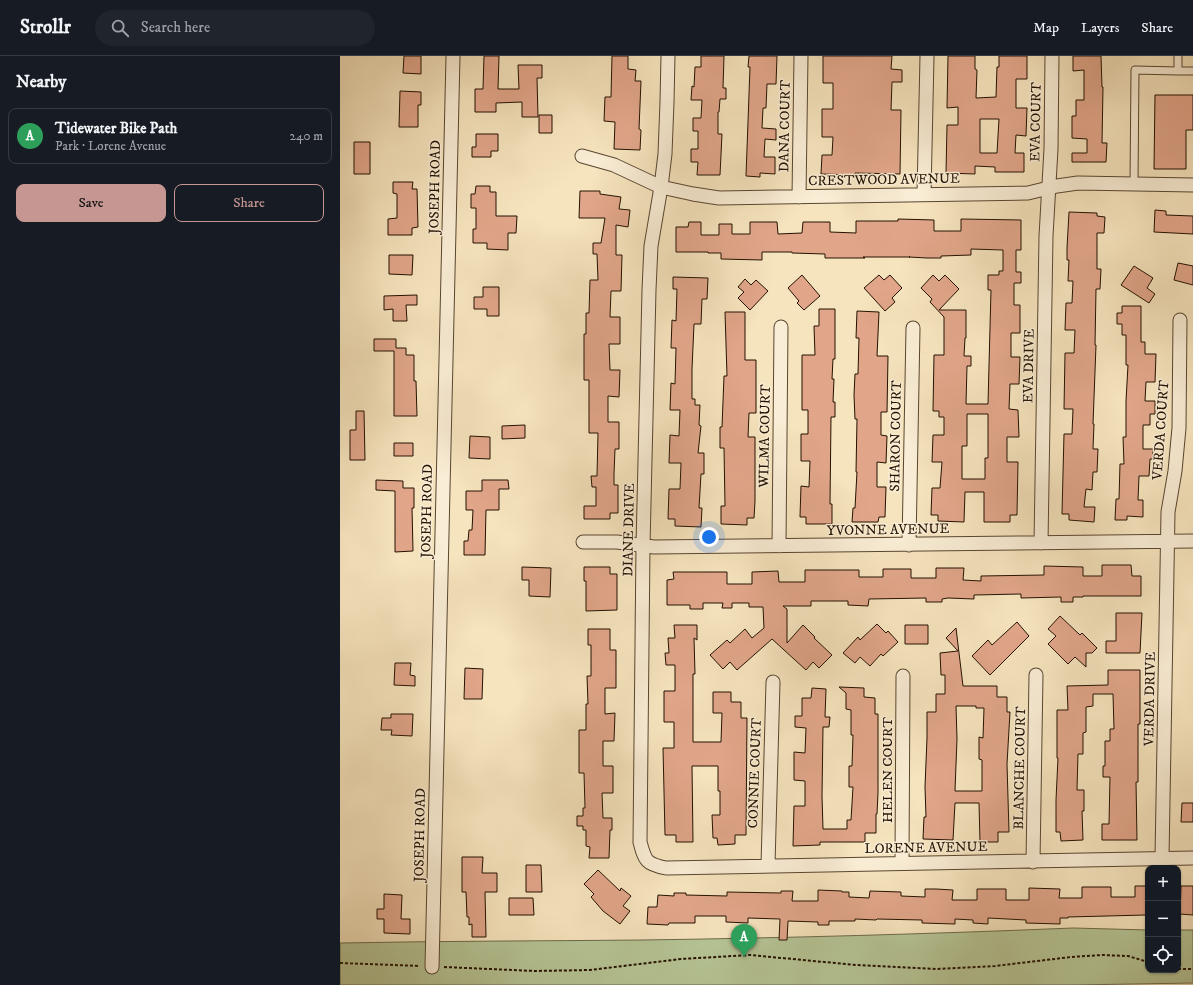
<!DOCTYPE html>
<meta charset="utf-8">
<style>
:root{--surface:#171b24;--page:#20242c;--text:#f1f3f6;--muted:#9ea1a6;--line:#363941;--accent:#c59692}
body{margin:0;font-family:"IM FELL DW Pica",serif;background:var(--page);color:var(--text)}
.controls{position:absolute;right:12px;bottom:12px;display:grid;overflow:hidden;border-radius:8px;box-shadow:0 1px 3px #0004}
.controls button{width:36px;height:36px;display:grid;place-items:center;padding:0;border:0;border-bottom:1px solid var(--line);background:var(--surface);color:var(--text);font:20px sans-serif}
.you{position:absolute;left:369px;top:481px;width:14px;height:14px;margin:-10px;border:3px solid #fff;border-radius:50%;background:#1a73e8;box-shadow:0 0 0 6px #1a73e833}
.badge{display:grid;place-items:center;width:26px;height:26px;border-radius:50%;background:var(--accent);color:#fff;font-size:13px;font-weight:700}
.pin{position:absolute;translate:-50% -33px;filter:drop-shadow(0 1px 2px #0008)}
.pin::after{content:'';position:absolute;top:21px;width:14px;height:12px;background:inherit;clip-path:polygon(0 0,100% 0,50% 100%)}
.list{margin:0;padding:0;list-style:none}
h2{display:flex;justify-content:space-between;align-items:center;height:52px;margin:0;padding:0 16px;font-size:17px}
h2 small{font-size:13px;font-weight:400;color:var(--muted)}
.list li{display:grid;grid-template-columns:26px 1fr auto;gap:12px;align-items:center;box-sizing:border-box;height:56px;margin:0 8px 8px;padding:0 8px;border:1px solid var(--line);border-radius:8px}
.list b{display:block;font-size:15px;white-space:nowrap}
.list p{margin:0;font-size:13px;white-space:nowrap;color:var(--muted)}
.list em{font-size:13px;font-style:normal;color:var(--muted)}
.actions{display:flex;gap:8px;padding:12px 16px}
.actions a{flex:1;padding:9px 0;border:1px solid var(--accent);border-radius:8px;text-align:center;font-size:14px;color:var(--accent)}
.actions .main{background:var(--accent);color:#111}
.icon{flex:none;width:22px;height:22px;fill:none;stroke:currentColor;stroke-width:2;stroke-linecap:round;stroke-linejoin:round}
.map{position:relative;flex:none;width:853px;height:929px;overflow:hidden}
header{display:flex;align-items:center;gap:24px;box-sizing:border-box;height:56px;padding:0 20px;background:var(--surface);border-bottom:1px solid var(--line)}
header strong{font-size:19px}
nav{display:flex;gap:22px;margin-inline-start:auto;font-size:14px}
.search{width:280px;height:36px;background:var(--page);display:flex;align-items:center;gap:10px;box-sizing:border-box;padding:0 14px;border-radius:22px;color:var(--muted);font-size:15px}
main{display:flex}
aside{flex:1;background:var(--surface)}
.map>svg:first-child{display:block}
.green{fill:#b6c596;stroke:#6d6b4b}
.building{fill:#e1a68a;stroke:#241100;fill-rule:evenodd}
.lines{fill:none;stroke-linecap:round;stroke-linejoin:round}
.service-casing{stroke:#584630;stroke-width:9}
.minor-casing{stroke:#584630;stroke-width:15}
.path{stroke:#241100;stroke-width:2;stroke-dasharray:3 2;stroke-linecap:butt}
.service{stroke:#f9edd5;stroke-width:7}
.minor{stroke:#f9edd5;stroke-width:13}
.labels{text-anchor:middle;stroke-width:3;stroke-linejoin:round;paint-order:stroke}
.street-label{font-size:14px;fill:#241100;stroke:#f9edd5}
</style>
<header>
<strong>Strollr</strong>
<div class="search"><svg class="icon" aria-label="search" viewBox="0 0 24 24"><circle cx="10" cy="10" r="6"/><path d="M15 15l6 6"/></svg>Search here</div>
<nav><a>Map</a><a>Layers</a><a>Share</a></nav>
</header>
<main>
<aside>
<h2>Nearby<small></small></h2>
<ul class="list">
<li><span class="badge" style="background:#2e9e5b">A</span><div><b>Tidewater Bike Path</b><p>Park · Lorene Avenue</p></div><em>240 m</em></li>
</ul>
<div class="actions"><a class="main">Save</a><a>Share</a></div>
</aside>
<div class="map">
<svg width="853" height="929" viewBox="0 0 853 929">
<rect width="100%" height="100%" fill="#f6e4be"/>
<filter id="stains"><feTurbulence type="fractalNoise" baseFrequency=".005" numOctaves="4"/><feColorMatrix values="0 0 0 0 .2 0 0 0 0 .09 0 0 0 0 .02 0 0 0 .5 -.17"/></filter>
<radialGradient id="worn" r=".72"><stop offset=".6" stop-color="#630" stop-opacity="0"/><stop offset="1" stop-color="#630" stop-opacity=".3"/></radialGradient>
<path class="green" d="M733,872L808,874V914H838V874H853V927L733,929H0V887C101,885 201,885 302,884C446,882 589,878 733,872Z"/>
<path class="building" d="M64,0H81V18L63,17Z
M144,0H159L158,33H179L178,9H202V22H197L198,61H182V46L156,47V56H135V33H143Z
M272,0H288V13L296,14L295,25H301L299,73L301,74L300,94L274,93L275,66L264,65L265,41H271Z
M361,0H384L383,32H386V43H380L379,56H378V78H382L380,119H357L358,106H351V93H358V75H353V62H361L362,44H351L352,30L354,31L355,11H361Z
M409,0H437L436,28H427L426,52H423L422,72L436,73V84L425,83L424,101H435V118L420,117V121L406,120L410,11H408Z
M483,0H552L551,13L562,14V26H552L551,54H561L560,118L515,117V119L481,118L482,99H492L493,81H482V53H493V27H483Z
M608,0H635V13L637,14L636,42L656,41L657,11H659V0H687V23H676V52H687L686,80L676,79L675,97H684V116H655V111L635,110V118L606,117L607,69H618V51L607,52ZM640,63H659L657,97H640Z
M733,0H761L762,31H763L762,87H767L766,106H732V97H747V83L732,82V60H736V44H744V14L733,15Z
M60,35L81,36V49H78V71H59Z
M815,39H853V74H846V113H814Z
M199,59H212V77H199Z
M136,78H158V95H151V101H132V91H136Z
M14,86H30V118H14Z
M53,126H73L72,133H77L78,171L72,172V179H48V163L57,162V138L53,137Z
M136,130H150V136H156V160H177L176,177H168V194L147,193V187H133V173H136V152H131V138H135Z
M240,135H260V138L281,141L279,153L290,154L288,171L276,169V199H282L281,235H271L270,261H280V288H269L270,314H280L279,341L268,340V366H279V393H275L274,418V429H278V457H270V463H244V450H256V431H252L251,420H257L258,377H249V324H244V278H246V257H249L250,224H258L257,198H253V187H261L265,162H239Z
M815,154L826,155V159L853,160V178L814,176Z
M729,156L757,157V160L765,161L764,177H757V213H761L760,233H756L755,289H756L753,368H754L753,393H758L757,416H753L752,434L746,433L744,451H755L754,466L729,464V458H722L724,378H732L733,353H724L725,297H734L735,274H725L726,247H732L733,225H728L729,204H727V192Z
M558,163L594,164V175H621V163L681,164V194H676V216H681V227H674V249H680V277H671V301H680L679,328H670L669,353L678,354L679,381H667V406H678L677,459H670V466H644V436H625L624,466L598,465V459H591L592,432H600L602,406H592L593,379H604V361H599V355H593L594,299H604V261L590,246L592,243L581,232L593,219L599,225L605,219L619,233L599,254H626V282H625L624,300H631V310H627L626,348H648L651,234H648V219H659V215H663V194L631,193V199L601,200V202H587L569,201H570H523L525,202H485V198L452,197V196H422V204L381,203V197H368V196H336V171H348L349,166H361V179H379V168H392V178H410V166H437L438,178L462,177L463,166H490V176L516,177V165H558ZM627,358H648V402H645V423H622V390H627Z
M49,199H73L72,219L49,218Z
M838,207L853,210V229L834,224Z
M794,210L813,222L807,232L815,238L809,247L781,229Z
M462,219L480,240L464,254L457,247L459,245L448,232Z
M539,219L544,224L550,219L562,232L552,242L555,246L545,255L524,232Z
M333,221L368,222L367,243H362L361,268H354L352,313V343H355V349H360L359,369L361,370L358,397H364V418H361L359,452H362L361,471L335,470V463H328L329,433H340L341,407H329L330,379L339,380L340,354H330L331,327L335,328L336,292H331L332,264L336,265L337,233H333Z
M405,223L411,229L416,224L428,235L410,254L398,242L404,236L398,231Z
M143,231H159V260H147V253H134V241H143Z
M77,239V249H66L67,265H53V253L44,254V240Z
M782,250H801V286H805V298H816L815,326H806L805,345H815V358H810V369H803V393H813V403H810L809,420H799L798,444H803V461L787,460V464H775L776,443H779L780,408H784L783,381H786V345L788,309H786V279H782V268H777V257H782Z
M479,253H495V303H493L492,323H494L493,346H495V361H491L490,448H492V468H466V461H460L461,430L469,431L470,405H461V378H468V354H462V299H475L474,270H479Z
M517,255L539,256L537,300H548L547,356H541V379L547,380L546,407L537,406V431H546L545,461H539L538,466H512L513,452H515L517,416H516L517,363H515L514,339L515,318H518L519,282H516Z
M385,256H405V304H416V357H409L408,381H415V445L414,462H407V469L381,468V450H385L384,392H380V371H382L384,320H387Z
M34,283H56V292H66V299H74V325H76L77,360H54V295H34Z
M16,355H24L25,404H10V374H16Z
M185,369V382L162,383V370Z
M130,380L150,381V403L129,402Z
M54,387H73V400H54Z
M36,424L63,425V432H74V452H72L73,495L55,496V435L36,434Z
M142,424H168L169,433H159V454H146L145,499H124V485H128L129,474H132L133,454H126V435H142Z
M762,509H791L792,520H801V540H743V541H733V546H721V541L681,542V538L634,539V543L608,542L602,543V546H586V542L529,543L528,550L508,549V545H471V550H443L447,553V587L463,569L475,581L474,582L492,599L479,612L473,606L466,614L432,583L397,614L390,606L383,613L370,599L387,584L390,587L405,573L412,582L424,572L423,551H409V547H392V552H382L383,547H363V553H350V549H327V524L334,523L333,516H387V528H412V516L438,515L439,526H465V514H519V521H543V513H571V522H596V512H624L623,524L641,525V520L704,519V510L743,511V520H762Z
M182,511L211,512L210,541L189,540V524H182Z
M244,511H270V518H277V554L246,555V525H244Z
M776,557H802L800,597H766V585H776Z
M720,560L740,579L742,577L757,592L752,597H746V611L735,601L728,608L708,588L716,580L708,573Z
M677,566L689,580L650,619L632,600L648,584L652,589Z
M537,568L546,577L548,575L558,586L543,600L541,598L530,610L520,601L515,607L503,597L518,581L520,584Z
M334,569H357V584L354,582L355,618H353V686H381L382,657H373V636H391V646H401V662H407L406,779H395V788L378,789L377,782H373L372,759H380V735H378V710H352L353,786H336V779H325L323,692H334V666H324V635H335V609H326L325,597H329L328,582H335Z
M565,569H588V588H565Z
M616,572L623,630H657V641H667V656H670L667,708L669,776H658V786H640L639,747H615L613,784L583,783L584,761H586L585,731L587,682V656H596V638H605V619H601L600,597L618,595L606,582ZM616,650H636V652H644L643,682L639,681V703L642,704V735H615L617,683Z
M248,573H270V594H276V632H265V658L275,657L274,685H263V710H273V737H262L263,762H272V774H270L269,802H249L250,791L246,790V774H243V770H237V760H243V752H245L244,717H239V674H246V648H248L247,620H251V589H248Z
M55,607H71L70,619L75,620V630L54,629Z
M125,612L143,613L142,643H124Z
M768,614H800V668H798V726H796L797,784H762V768H769L770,721H763V710H765V685H770V673H774L773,638H753V650L746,651V676L743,677V698H738L737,734H744V755H742L743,784L721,785L720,776H716V744L718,702H717V654H728L727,630L768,629Z
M499,631L524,632V641L535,642V658H538V737L537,758H536V777H525V786H480V789L453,790L454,750H465V725L454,724V696L465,697L466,672L455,671V660H462V642H471L472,632L486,633L485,661H490L489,671H483L482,740L483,773H507V764H511L513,731H509V710H512L513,679H511V654L506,653V637Z
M51,658H73L72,680L51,679L52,674H41L42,662H51Z
M842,747H853V766H841Z
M122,801H143L142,817H157V836H145L146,881H132V868L129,869V861H127L126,836H122Z
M186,809H201L202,836H186Z
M258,814L280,835L281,832L291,840L283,850L290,855L280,868L263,855L251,841L254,838L244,828Z
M795,830H806V859L728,861V862H720V868L686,867V864L648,862V868L633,867V864L615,863V868L582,867V864L537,863L536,864L515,863V865H489V869H478V866L448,865L447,884H439L440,863L408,862V867L386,866V860H355V867H329L328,869L307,868L308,851H317L318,839L334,840V837H346V839L387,840V836L441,837V835H453L452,845H478V834L502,835V836H509V841L529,842L530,835L561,836V840L585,841V833H596L613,834L612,844H637V833H666V844H689V832L720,833L719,842H742V831H771V841H795Z
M841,830H853V859L840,858Z
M44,838L62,839L61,863H70V878L44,877V863H37V853H44Z
M169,842H193L194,859H169Z"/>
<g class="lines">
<g class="service-casing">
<path id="service" d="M838,0V15H853
M794,128L795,14L838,15"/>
</g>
<g class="minor-casing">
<path id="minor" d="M328,0L327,46L325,98L321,131L311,190L309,234L303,490L300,786C305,805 306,808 326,812L853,802
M242,100L274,109L321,131L353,138L379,142L688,137L717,130L738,127L853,129
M584,138L587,0
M459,141L461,0
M243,486H277L314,491L853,485
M701,487L706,180L711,93L712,0
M569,489L573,272
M439,490L441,271
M822,802L828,456L835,415L839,372L840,264
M693,806L696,619
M562,807L563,620
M428,809L433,626
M92,911L113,0"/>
</g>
<path class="path" d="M0,907L80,910
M104,911L195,915L250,914L341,903L410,899L516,909L597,913L655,910L731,901L762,899L788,900L808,906
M838,913H853"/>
<use href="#service" class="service"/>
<use href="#minor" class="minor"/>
</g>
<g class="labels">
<g class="street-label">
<text transform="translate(695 66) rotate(-89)" y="5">EVA COURT</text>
<text transform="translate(444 70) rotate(-89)" y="5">DANA COURT</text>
<text transform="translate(544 123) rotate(-1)" y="5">CRESTWOOD AVENUE</text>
<text transform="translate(94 131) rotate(-89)" y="5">JOSEPH ROAD</text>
<text transform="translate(688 310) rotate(-89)" y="5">EVA DRIVE</text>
<text transform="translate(820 374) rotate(-86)" y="5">VERDA COURT</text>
<text transform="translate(424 380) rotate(-89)" y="5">WILMA COURT</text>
<text transform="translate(555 380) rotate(-89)" y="5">SHARON COURT</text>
<text transform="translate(86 455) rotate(-89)" y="5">JOSEPH ROAD</text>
<text transform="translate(548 473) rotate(-1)" y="5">YVONNE AVENUE</text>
<text transform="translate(288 474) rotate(-89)" y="5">DIANE DRIVE</text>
<text transform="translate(809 643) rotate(-89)" y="5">VERDA DRIVE</text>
<text transform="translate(679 712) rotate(-89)" y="5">BLANCHE COURT</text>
<text transform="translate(547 714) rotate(-90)" y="5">HELEN COURT</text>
<text transform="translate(414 717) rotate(-88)" y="5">CONNIE COURT</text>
<text transform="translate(79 779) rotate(-89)" y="5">JOSEPH ROAD</text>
<text transform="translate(586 791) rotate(-1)" y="5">LORENE AVENUE</text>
</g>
</g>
<rect width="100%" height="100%" filter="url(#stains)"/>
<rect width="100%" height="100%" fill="url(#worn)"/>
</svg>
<div class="controls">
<button>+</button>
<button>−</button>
<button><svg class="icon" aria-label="locate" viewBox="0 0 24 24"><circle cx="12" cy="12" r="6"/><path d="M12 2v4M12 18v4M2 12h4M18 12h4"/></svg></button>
</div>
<div class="you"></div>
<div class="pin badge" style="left:404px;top:901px;background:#2e9e5b">A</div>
</div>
</main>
